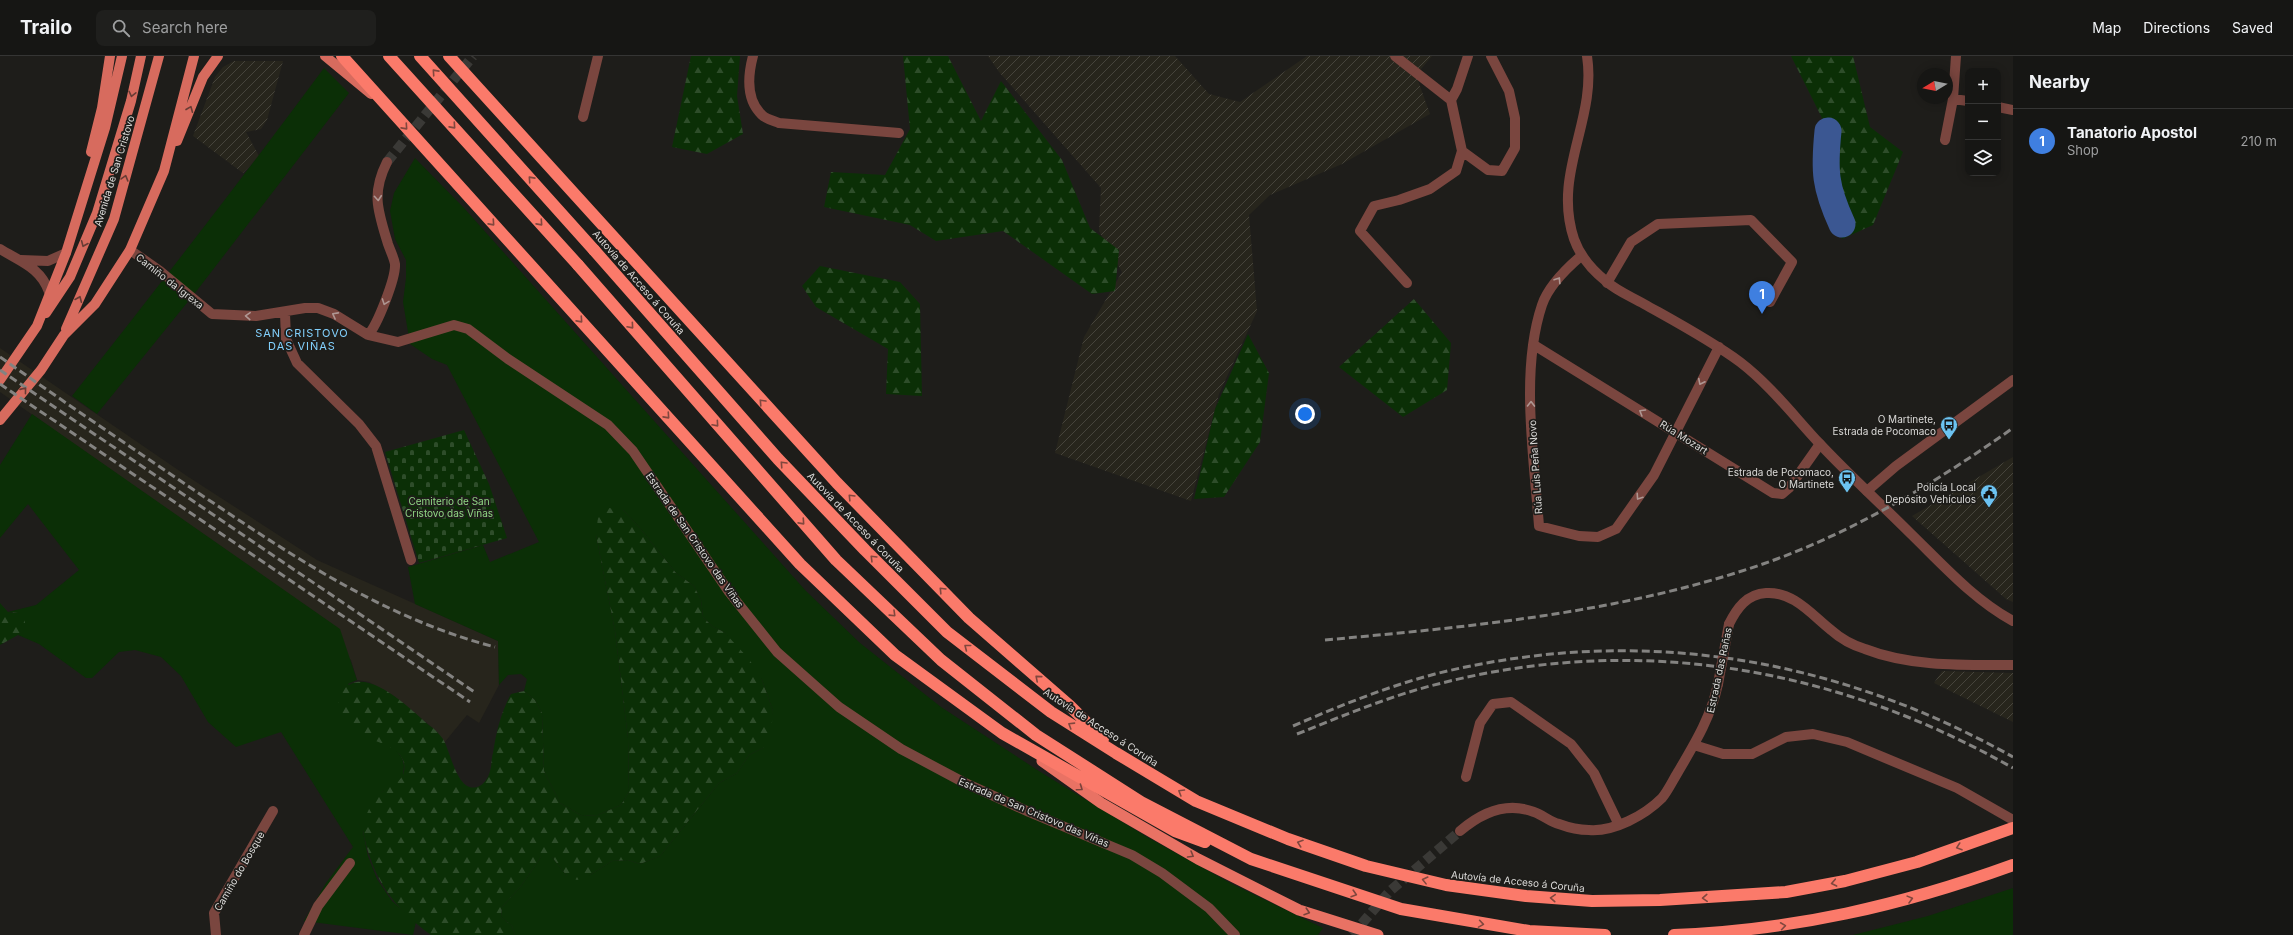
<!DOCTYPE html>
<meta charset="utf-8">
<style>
:root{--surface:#161614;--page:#1f1f1d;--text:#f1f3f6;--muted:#9e9fa0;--line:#353534;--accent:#6cc3f2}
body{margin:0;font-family:Inter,sans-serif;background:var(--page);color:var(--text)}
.controls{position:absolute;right:12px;top:12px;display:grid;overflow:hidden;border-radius:8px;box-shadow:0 2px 10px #0003}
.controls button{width:36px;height:36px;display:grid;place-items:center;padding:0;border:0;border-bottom:1px solid var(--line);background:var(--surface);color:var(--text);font:20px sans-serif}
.compass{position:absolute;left:1917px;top:12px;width:36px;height:36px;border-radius:50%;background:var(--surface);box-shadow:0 2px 10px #0003;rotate:260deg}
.you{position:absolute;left:1305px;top:358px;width:14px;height:14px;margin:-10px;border:3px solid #fff;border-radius:50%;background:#1a73e8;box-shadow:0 0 0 6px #1a73e833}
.badge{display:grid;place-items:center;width:26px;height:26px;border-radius:50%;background:var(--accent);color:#fff;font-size:13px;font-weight:700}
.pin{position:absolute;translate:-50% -33px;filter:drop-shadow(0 1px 2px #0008)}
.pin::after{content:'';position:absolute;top:21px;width:14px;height:12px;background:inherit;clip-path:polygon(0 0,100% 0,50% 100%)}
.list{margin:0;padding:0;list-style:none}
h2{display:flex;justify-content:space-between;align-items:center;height:52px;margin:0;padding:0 16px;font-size:17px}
h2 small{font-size:13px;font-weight:400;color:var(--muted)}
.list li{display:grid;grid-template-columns:26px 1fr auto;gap:12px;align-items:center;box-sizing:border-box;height:64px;padding:0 16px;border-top:1px solid var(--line)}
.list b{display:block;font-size:15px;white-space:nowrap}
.list p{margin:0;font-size:13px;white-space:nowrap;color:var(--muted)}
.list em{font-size:13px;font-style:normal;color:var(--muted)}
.icon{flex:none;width:22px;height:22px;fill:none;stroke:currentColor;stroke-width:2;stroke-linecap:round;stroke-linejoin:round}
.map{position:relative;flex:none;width:2013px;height:879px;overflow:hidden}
header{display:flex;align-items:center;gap:24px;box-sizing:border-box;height:56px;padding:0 20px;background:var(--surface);border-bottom:1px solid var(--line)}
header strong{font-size:19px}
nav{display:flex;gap:22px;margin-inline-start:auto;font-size:14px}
.search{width:280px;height:36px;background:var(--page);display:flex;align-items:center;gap:10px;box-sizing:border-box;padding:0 14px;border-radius:8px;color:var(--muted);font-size:15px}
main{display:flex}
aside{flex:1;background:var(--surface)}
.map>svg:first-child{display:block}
.built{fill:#27251c}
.industrial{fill:url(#industrial-furrows)}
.grass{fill:#0b2f06}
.forest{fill:url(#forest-firs)}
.cemetery{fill:url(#cemetery-stones)}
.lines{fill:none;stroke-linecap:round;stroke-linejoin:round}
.river{stroke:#3b5792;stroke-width:27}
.minor-tunnel{stroke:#3a3936;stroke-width:10;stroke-dasharray:10 5;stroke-linecap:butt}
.minor{stroke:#7a463f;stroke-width:10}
.tertiary{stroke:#7a463f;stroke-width:10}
.primary{stroke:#d76b5e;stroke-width:10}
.trunk{stroke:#e97264;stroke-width:11}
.motorway{stroke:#fb7a6a;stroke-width:12}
.rail{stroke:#848381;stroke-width:3;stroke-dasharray:8 4;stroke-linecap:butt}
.minor-bridge{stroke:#7a463f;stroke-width:10}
.motorway-bridge{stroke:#fb7a6a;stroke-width:12}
.oneway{stroke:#81473e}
.oneway2{stroke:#683c35}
.oneway3{stroke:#af9793}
.oneway4{stroke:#79433b}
.labels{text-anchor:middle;stroke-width:3.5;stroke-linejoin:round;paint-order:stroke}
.street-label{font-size:10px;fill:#dbdad8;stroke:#1e1d1a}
.poi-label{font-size:10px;fill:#dbdad8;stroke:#1e1d1a;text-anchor:end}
.park-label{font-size:10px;fill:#90d684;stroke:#1e1d1a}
.neighbourhood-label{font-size:11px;letter-spacing:1px;fill:#82d0fd;stroke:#1e1d1a}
</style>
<header>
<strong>Trailo</strong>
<div class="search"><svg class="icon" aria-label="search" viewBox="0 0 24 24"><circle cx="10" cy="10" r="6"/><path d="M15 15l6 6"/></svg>Search here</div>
<nav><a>Map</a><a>Directions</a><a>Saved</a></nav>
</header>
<main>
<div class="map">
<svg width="2013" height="879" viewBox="0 0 2013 879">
<defs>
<pattern id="industrial-furrows" width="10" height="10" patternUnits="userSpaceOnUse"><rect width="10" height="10" fill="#27251c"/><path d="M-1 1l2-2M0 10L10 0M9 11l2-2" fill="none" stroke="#46443c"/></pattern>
<pattern id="forest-firs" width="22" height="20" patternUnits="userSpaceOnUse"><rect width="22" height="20" fill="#0b2f06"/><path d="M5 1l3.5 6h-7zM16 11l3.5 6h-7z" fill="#2e4d2a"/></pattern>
<pattern id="cemetery-stones" width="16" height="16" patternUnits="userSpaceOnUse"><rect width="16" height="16" fill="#0b2f06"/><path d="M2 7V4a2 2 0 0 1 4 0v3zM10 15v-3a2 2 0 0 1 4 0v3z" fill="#2e4d2a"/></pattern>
</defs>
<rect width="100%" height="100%" fill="#1e1d1a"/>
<path class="built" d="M0,292L187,420L317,504L498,585L499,629L479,667L467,659L444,687L434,673L394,640L369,626L357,624L351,604L196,474L0,336Z"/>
<path class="industrial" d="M988,0H1175L1209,38L1240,46L1307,0H1432L1416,19L1430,58L1342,108L1270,139L1249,159L1257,255L1219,338L1191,445L1055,397L1084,281L1122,216L1099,175L1101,132L999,16Z
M234,5H283L267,64L261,73L246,76L259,100L243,117L193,80L215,21L223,11Z
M2013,401V546L2006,543L1912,460Z
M1942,615L2013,617V666L1934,627Z"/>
<path class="grass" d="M324,12L349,37L195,237L97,358L72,340C157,232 242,123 324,12Z
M415,102L464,152L806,535L860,587L941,651L1042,717L1147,781L1232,828L1323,872L1318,879H515L512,870L501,861L502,851L521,830L541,801H552L567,820L590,819L612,805L628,804L640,808L660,800L719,727L737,717L749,699L763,692L773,655L762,624L724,576L713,571L703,561L701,544L694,530L676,517L639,471L623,454L596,479L615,575L628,682L629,736L621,749L598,759L582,760L560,747L544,715L542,657L535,644L524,635L527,623L521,618L508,619L499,629L498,585L415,548L408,511L483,489L490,506L539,486L447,309L432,303L410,288L403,246L406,222V204L395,183L390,155L394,137Z
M32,358L340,573L357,624L348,628L402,702L404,709L403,720L397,728L382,736L363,776L368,800L377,823L392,845L416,866L413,879L304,865L326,827L353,791L281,676L236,691L208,666L181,620L161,601L135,594L119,596L92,622H86L39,588L18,579L24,573L18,557L8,556L36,549L79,514L28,448L0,482V409Z
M2013,832V879H1853L1928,860Z"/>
<path class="forest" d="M691,0H740L737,40L743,78L707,98L672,91Z
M903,0H948L981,65L1001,25L1062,104L1090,172L1119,194L1115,235L1092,238L1003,175L936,185L910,169L824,151L831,116L885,119L910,73Z
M1791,0H1853L1870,71L1903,96L1873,169L1842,183L1827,110L1830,78Z
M820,210L900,226L920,248L922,340L886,338L888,293L816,251L802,230Z
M1414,243L1451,287L1447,334L1403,361L1339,311Z
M1248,278L1269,317L1260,386L1224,441L1194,443L1215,353Z
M609,452L623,454L639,471L676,517L694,530L701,544L703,561L713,571L724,576L749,603L762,624L773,655L771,678L763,692L749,699L737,717L719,727L660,800L640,808L628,804L612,805L590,819L577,824L567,820L552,801H541L521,830L502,851L501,861L512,870L515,879H431C394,852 374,825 364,780C360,766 371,746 382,736C392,728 407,725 404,707C399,682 350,687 340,660C337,652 337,640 343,634C366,607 411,654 430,670C435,673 439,678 443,683C451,696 457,737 477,731C483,730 489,721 490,715C492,709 491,703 493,697C496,677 501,656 511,638L524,635L535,644L542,657L544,715L560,747L582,760L598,759L621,749L629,736L628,682L615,575L596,479L598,461Z
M0,547L8,556L18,557L25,564V573L18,579L0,589Z"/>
<path class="cemetery" d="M464,374L489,428L507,482L419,507L385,396Z"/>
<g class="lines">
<path class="river" d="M1828,75C1824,115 1825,131 1842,168"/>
<path class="minor-tunnel" d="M387,106L473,0
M1352,879L1390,835L1460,775"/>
<path class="minor" d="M753,0C748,19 746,44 762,59C766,63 774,65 779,67L899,77
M1395,0L1451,44L1457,33L1468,0
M1953,43L1968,45
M1998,51L2013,54
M583,61L598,0
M1945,84L1953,43L1956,0
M1462,95L1488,114L1502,115L1515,92V62L1509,35L1491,0
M0,193C21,206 41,212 49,236
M130,194L160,215L212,258L256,260L305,252H318L334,258L368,279L398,286L454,269L468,273L508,303L608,369L633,395L729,536L777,596L839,651L901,693L963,726L1029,756L1132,799L1162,817L1209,852L1235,879
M1581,200C1567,212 1548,231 1542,249C1520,314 1534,402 1539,470L1579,480L1598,481L1616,473L1654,419L1719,291
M21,204L48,205L66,197
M1407,227L1360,175L1374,150L1399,144L1430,133L1456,115L1462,95L1451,44
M1607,227L1631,186L1658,168L1751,164L1792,206L1770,246
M285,257L286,283L297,307L359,368L376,390L411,504
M368,279C377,270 396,222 395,208C394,202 390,194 388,188C378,155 371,138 387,106
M1534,289L1773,437L1782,438L1789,432L1820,388
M1867,435L1896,410L2013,324
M1729,568C1737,552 1747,538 1766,537C1793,535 1812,559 1831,574C1841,583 1852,589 1865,593C1911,611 1965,609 2013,609
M1694,689L1723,698H1752L1786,681L1813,678L1847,686L1957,732L2013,764
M1466,721L1480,667L1493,648L1511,646L1571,688L1594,717L1619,769
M1460,775C1481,757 1506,745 1534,756C1543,759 1550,766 1559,768C1567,771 1580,774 1589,774C1614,776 1645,759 1662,742C1668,735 1673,724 1678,716C1695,687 1711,661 1718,628
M216,879L214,857L273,755
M304,879L318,850L350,807"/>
<path class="tertiary" d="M1587,0C1597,64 1552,117 1574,183C1580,200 1593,215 1607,226C1617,235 1632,241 1644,248C1676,266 1710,284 1740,306C1770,329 1793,359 1819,387C1848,418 1880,447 1910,477C1942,508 1974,544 2013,565"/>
<path class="primary" d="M325,0L371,38
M177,85L203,21L218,0
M91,96L102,52L110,0
M46,257L70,221L97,157L131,45L141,0
M66,273L114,163L159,0
M0,324L37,270L66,197L105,72L122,0
M0,364L41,314L64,279L95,248L130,194L164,115L194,0"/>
<path class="trunk" d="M1042,705L1101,747L1198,803L1299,854L1378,879"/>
<path class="motorway" d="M342,0L800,508L895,599L1002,677L1175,775L1205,786
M449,0L837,427L969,562L1070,650L1103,683
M594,194L778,403L865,494L947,576L1051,656L1116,697L1196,745L1288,783L1366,810L1446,829L1526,840L1592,845L1660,844L1786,836L1845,825L1917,806L2013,772
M578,209L836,504L941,604L1036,679L1141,746L1251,803L1401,853L1529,875L1605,879
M1674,879C1794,874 1900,850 2013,809"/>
<path class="rail" d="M0,301C64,346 129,390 194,434C289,498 383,562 495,591
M0,314L476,637
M0,328L470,646
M1325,584C1467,571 1611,558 1748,513C1844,482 1931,430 2013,372
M1293,670C1339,650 1386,631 1435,618C1636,568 1833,600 2013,701
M1297,678C1345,659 1392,639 1442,627C1640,577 1837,612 2013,712"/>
<path class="minor-bridge" d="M1718,628L1729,568"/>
<path class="motorway-bridge" d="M389,0L578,209
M420,0L594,194"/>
</g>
<defs><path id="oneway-chevron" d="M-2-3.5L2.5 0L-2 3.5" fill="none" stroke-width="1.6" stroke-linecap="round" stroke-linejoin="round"/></defs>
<g class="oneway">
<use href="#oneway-chevron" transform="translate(435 16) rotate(-132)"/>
<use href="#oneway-chevron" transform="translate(453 70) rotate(48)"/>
<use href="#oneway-chevron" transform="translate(405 71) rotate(48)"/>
<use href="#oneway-chevron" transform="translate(531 123) rotate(-132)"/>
<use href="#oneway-chevron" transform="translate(492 167) rotate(48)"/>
<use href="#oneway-chevron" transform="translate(540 167) rotate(48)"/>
<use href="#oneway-chevron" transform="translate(580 264) rotate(48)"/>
<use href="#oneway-chevron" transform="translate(631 270) rotate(49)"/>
<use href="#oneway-chevron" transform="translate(762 346) rotate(-133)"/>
<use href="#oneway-chevron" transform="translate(667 360) rotate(48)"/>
<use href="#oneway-chevron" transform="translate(716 368) rotate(49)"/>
<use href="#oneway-chevron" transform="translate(783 408) rotate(-133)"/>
<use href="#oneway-chevron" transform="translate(851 441) rotate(-134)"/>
<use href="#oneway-chevron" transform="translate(802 466) rotate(48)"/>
<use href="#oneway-chevron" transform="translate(873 502) rotate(-135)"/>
<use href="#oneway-chevron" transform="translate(942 534) rotate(-134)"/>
<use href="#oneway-chevron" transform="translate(893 558) rotate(44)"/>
<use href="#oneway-chevron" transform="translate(967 591) rotate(-142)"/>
<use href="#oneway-chevron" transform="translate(1038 622) rotate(-139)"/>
<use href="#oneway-chevron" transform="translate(1071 669) rotate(-148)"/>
<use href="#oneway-chevron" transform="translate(1181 736) rotate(-149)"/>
<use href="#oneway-chevron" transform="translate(1300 787) rotate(-161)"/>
<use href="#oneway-chevron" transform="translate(1959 791) rotate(161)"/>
<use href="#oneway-chevron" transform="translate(1425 824) rotate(-166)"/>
<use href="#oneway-chevron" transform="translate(1834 827) rotate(169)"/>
<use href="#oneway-chevron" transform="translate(1354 838) rotate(17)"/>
<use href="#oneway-chevron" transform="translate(1553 842) rotate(-176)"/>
<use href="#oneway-chevron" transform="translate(1705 842) rotate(177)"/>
<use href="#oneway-chevron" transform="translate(1910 843) rotate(-15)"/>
<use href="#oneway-chevron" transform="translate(1481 868) rotate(9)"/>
<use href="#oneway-chevron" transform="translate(1783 870) rotate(-8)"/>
</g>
<g class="oneway2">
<use href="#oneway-chevron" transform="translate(132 38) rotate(103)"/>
<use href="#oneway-chevron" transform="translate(190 53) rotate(-68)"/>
<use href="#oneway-chevron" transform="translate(125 122) rotate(-74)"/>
<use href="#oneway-chevron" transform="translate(84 188) rotate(113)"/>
<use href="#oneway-chevron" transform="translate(79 243) rotate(-67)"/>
<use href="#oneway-chevron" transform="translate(24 334) rotate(-51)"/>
</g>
<g class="oneway3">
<use href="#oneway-chevron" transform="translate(378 142) rotate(85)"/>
<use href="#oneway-chevron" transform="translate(1558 224) rotate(-57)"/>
<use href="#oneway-chevron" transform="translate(385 246) rotate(110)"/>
<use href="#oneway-chevron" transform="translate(335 259) rotate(-152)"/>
<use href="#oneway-chevron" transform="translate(248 260) rotate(-177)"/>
<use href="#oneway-chevron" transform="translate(1701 326) rotate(117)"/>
<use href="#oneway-chevron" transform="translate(1531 348) rotate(-89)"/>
<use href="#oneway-chevron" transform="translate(1642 356) rotate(-149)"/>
<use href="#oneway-chevron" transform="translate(1639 441) rotate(124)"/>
</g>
<g class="oneway4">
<use href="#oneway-chevron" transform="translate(1080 732) rotate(35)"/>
<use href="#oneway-chevron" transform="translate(1191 799) rotate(30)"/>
<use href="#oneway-chevron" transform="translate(1307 856) rotate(18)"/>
</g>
<defs>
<g id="bus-pin" transform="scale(0.9)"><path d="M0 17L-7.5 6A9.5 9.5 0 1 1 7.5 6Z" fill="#6cc3f2" stroke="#1e1d1a"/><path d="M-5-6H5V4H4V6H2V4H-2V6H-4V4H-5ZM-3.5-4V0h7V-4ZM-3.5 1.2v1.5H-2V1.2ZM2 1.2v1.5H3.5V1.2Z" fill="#111"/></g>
<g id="civic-pin" transform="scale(0.9)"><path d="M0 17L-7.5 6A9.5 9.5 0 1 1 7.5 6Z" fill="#6cc3f2" stroke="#1e1d1a"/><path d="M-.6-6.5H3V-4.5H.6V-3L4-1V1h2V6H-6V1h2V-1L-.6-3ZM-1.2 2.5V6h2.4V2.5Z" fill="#111"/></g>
</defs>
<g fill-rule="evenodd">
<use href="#bus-pin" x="1949" y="369"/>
<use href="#bus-pin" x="1847" y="422"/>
<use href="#civic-pin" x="1989" y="437"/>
</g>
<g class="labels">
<g class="street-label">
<text transform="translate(114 115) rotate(-73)" y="4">Avenida de San Cristovo</text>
<text transform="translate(170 225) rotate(38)" y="4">Camiño da Igrexa</text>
<text transform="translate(639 226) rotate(49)" y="4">Autovía de Acceso á Coruña</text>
<text transform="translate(1684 381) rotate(32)" y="4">Rúa Mozart</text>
<text transform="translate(1535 411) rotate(-94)" y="4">Rúa Luis Peña Novo</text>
<text transform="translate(856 466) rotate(46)" y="4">Autovía de Acceso á Coruña</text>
<text transform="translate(695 484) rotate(55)" y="4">Estrada de San Cristovo das Viñas</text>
<text transform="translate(1719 614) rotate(-78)" y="4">Estrada das Rañas</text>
<text transform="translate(1101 671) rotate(33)" y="4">Autovía de Acceso á Coruña</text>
<text transform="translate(1034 756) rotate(23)" y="4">Estrada de San Cristovo das Viñas</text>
<text transform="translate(239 815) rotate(-60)" y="4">Camiño do Bosque</text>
<text transform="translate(1518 825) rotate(6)" y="4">Autovía de Acceso á Coruña</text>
</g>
<g class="poi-label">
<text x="1936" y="367">O Martinete,<tspan x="1936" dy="12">Estrada de Pocomaco</tspan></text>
<text x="1834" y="420">Estrada de Pocomaco,<tspan x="1834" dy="12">O Martinete</tspan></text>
<text x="1976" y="435">Policía Local<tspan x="1976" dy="12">Depósito Vehículos</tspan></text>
</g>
<g class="park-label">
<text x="449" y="449">Cemiterio de San<tspan x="449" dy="12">Cristovo das Viñas</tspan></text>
</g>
<g class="neighbourhood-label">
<text x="302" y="281">SAN CRISTOVO<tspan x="302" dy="13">DAS VIÑAS</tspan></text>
</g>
</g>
</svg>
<div class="controls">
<button>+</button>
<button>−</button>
<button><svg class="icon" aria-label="layers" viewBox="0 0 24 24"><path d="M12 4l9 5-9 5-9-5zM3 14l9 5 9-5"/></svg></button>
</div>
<svg class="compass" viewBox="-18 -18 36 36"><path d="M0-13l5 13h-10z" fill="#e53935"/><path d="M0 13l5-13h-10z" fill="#9e9fa0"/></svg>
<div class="you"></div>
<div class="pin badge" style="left:1762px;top:258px;background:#3f7fe0">1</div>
</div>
<aside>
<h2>Nearby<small></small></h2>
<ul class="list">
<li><span class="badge" style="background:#3f7fe0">1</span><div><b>Tanatorio Apostol</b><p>Shop</p></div><em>210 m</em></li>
</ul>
</aside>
</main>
